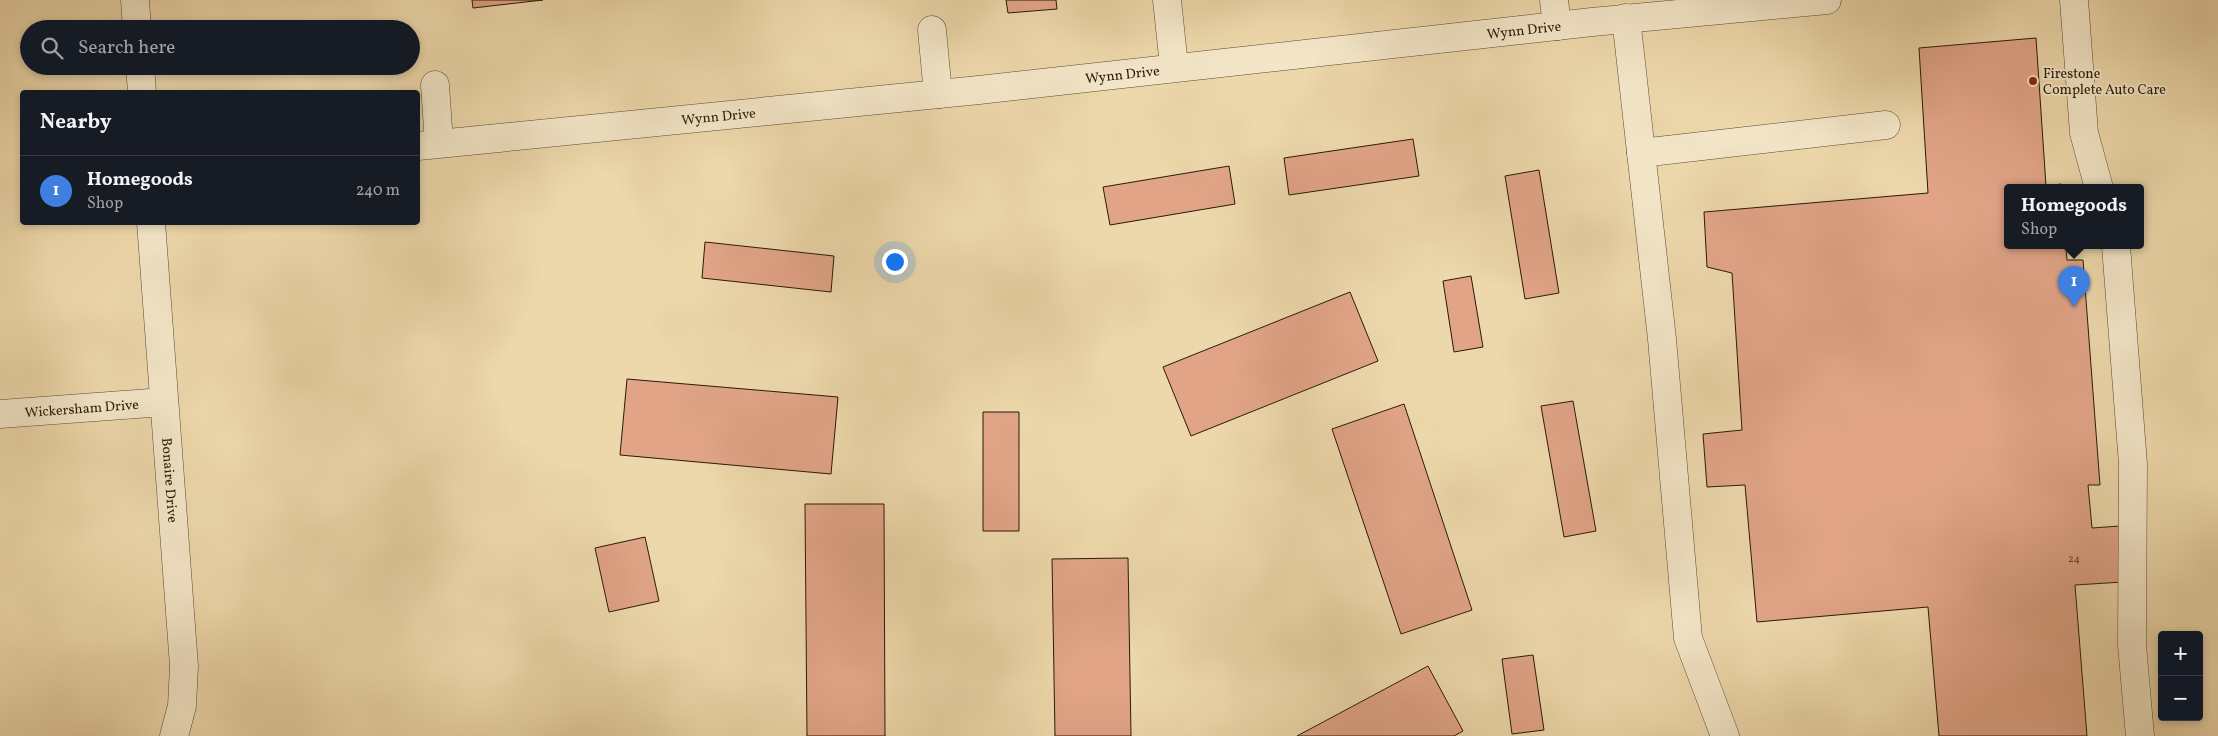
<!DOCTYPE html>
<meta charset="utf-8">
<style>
:root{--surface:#171b24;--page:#20242c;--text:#f1f3f6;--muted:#9ea1a6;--line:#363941;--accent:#ea580c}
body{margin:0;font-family:Vollkorn,serif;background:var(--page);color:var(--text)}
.controls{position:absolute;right:15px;bottom:15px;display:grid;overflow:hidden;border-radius:5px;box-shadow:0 2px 8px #0003}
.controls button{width:45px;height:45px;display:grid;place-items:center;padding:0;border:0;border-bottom:1px solid var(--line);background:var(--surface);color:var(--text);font:25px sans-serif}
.you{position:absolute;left:894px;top:261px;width:18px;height:18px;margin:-12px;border:4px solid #fff;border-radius:50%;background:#1a73e8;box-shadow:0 0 0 8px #1a73e833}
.badge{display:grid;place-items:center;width:32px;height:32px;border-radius:50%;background:var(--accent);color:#fff;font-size:16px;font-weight:700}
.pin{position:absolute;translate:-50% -41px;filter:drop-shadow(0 1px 2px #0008)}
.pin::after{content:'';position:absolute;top:26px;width:18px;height:15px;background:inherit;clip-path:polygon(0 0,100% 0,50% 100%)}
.popup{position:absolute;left:2004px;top:184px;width:140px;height:65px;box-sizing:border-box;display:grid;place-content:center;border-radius:5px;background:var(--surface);filter:drop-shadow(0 1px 4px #0005);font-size:16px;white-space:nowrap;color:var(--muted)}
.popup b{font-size:19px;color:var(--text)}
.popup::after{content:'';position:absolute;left:50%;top:100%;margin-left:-10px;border:10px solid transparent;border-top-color:var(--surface)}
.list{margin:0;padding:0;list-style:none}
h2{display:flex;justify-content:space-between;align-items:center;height:65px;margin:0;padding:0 20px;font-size:21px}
h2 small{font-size:16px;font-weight:400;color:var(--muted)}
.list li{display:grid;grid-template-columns:32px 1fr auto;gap:15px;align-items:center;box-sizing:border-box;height:70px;padding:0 20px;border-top:1px solid var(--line)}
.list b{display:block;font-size:19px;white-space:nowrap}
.list p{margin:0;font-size:16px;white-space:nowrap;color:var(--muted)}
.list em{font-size:16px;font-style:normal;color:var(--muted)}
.icon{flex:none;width:28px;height:28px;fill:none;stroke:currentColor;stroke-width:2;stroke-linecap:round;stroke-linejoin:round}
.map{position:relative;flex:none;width:2218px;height:736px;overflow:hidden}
.search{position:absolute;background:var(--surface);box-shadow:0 2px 8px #0003;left:20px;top:20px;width:400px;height:55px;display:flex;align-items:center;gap:12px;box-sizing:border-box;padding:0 18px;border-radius:28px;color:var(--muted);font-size:19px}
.panel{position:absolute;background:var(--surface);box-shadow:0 2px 8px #0003;left:20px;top:90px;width:400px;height:135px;border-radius:5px}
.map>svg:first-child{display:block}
.building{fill:#e1a487;stroke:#291a09}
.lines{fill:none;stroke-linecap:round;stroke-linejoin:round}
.minor-casing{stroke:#5a4a32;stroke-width:29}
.minor{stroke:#f3e6c8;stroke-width:28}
.poi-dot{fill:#8f2418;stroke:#f3e6c8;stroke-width:2}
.labels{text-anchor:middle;stroke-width:4;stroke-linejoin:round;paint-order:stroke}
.number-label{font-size:11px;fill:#573c28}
.street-label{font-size:14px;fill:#291a09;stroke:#f3e6c8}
.poi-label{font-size:14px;fill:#291a09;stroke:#f3e6c8;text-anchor:start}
</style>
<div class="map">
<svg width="2218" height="736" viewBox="0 0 2218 736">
<rect width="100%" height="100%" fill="#edd8ab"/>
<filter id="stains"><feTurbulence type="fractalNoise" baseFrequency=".004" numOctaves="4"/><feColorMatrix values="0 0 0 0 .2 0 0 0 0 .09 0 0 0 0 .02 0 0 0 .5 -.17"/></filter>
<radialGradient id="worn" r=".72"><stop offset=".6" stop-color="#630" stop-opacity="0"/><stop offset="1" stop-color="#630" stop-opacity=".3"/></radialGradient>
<path class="building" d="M472,0H543L473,8Z
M1006,0H1056L1057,9L1008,13Z
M2036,38L2046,186L2061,184V188H2008V246H2066L2067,260H2083L2100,485H2088L2092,528L2120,526L2123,582L2075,585L2087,736H1939L1928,607L1757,622L1745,485L1707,487L1703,434L1742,430L1732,273L1707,267L1704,212L1928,193L1919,48Z
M1413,139L1419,176L1289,195L1284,158Z
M1229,166L1235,204L1110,225L1103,187Z
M1539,170L1559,293L1525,299L1505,176Z
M705,242L834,256L831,292L702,278Z
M1471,276L1483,347L1454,352L1443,281Z
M1350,292L1378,361L1191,436L1163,367Z
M627,379L838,397L831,474L620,455Z
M1573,401L1596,531L1564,537L1541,406Z
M1404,404L1472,610L1401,634L1332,429Z
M983,412H1019V531H983Z
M805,504H884L885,736H807Z
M645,537L659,601L609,612L595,548Z
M1128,558L1131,736H1055L1052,559Z
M1533,655L1544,730L1512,734L1502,659Z
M1428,666L1463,731L1454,736H1297Z"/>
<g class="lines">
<g class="minor-casing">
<g id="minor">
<path d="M135,0L137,29"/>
<path d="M1167,0L1174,66"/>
<path d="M1554,0L1557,26"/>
<path d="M2074,0L2084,133L2099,188"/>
<path d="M1626,18L1662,339L1688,638L1725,736"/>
<path d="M932,30L938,94"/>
<path d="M140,66L142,92"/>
<path d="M435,85L439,143"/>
<path id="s1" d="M418,146L979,90L1592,22L1827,0"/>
<path d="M1641,153L1886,125"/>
<path id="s2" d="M151,222L184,666L182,706L174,736"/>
<path d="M2116,246L2133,464L2132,645L2140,736"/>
<path id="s3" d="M0,414L164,402"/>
</g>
</g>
<use href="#minor" class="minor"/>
</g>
<circle class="poi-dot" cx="2033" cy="81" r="5"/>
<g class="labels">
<g class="number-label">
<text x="2074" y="562">24</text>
</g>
<g class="street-label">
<text dy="5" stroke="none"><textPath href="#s1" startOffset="1112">Wynn Drive</textPath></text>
<text dy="5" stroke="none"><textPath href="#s1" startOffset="708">Wynn Drive</textPath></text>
<text dy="5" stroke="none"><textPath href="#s1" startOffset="302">Wynn Drive</textPath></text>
<text dy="5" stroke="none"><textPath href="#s3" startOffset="82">Wickersham Drive</textPath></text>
<text dy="5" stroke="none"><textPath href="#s2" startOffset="259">Bonaire Drive</textPath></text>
</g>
<g class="poi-label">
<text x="2043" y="78">Firestone<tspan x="2043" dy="16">Complete Auto Care</tspan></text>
</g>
</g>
<rect width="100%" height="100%" filter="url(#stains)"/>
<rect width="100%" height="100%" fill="url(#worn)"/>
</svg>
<div class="controls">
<button>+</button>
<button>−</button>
</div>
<div class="you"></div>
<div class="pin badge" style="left:2074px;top:307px;background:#3f7fe0">1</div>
<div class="popup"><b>Homegoods</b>Shop</div>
<div class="search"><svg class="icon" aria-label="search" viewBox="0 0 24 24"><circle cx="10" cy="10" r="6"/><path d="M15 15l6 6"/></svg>Search here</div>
<section class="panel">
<h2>Nearby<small></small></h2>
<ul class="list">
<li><span class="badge" style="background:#3f7fe0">1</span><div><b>Homegoods</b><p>Shop</p></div><em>240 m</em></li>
</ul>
</section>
</div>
